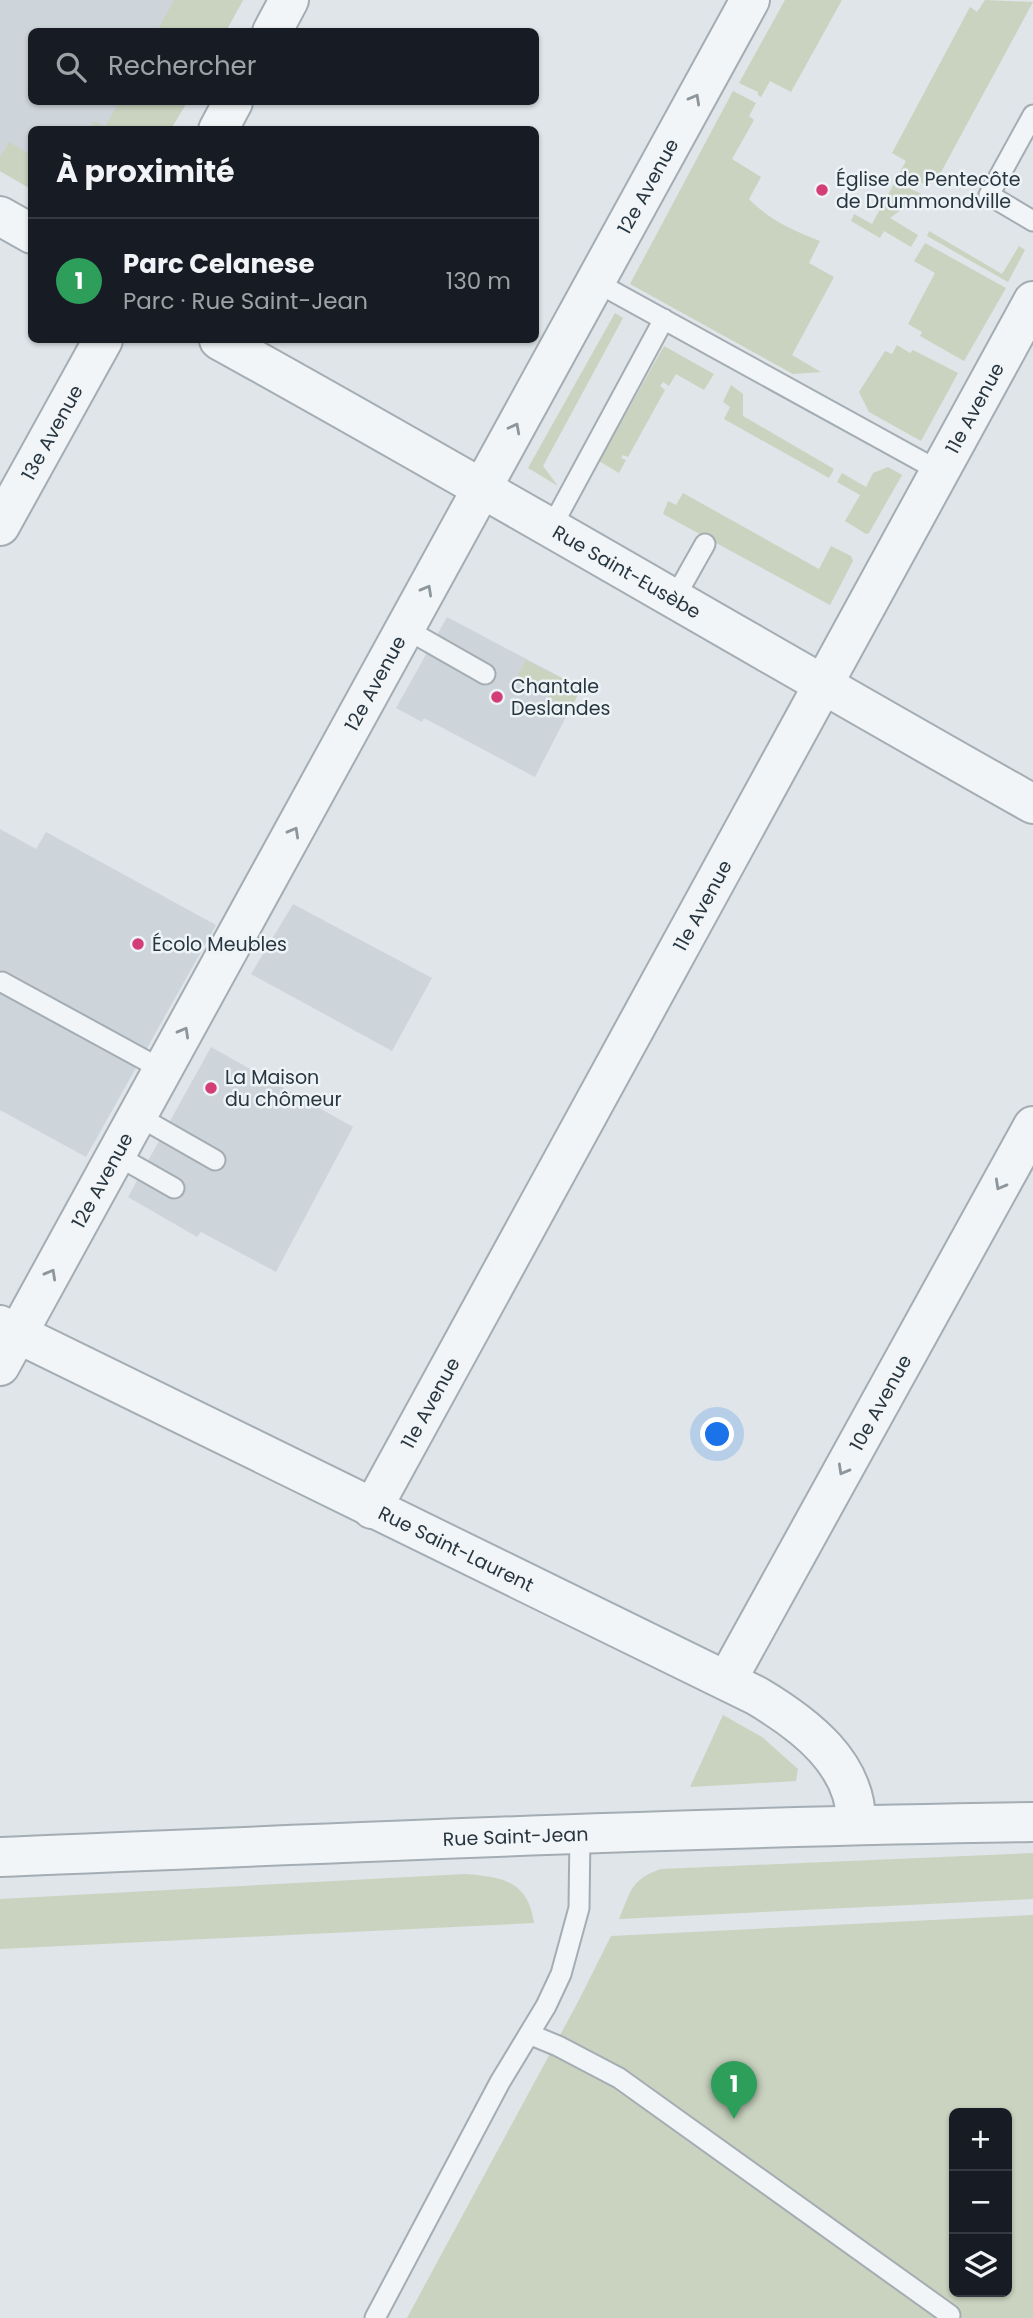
<!DOCTYPE html>
<html lang="fr">
<meta charset="utf-8">
<style>
:root{--surface:#171b24;--page:#20242c;--text:#f1f3f6;--muted:#9ea1a6;--line:#363941;--accent:#d33e77}
body{margin:0;font-family:Poppins,sans-serif;background:var(--page);color:var(--text)}
.controls{position:absolute;right:21px;bottom:21px;display:grid;overflow:hidden;border-radius:10px;box-shadow:0 2px 5px #0004}
.controls button{width:63px;height:63px;display:grid;place-items:center;padding:0;border:0;border-bottom:2px solid var(--line);background:var(--surface);color:var(--text);font:35px sans-serif}
.you{position:absolute;left:718px;top:1435px;width:24px;height:24px;margin:-18px;border:5px solid #fff;border-radius:50%;background:#1a73e8;box-shadow:0 0 0 10px #1a73e833}
.badge{display:grid;place-items:center;width:46px;height:46px;border-radius:50%;background:var(--accent);color:#fff;font-size:23px;font-weight:700}
.pin{position:absolute;translate:-50% -58px;filter:drop-shadow(0 2px 4px #0008)}
.pin::after{content:'';position:absolute;top:37px;width:24px;height:21px;background:inherit;clip-path:polygon(0 0,100% 0,50% 100%)}
.list{margin:0;padding:0;list-style:none}
h2{display:flex;justify-content:space-between;align-items:center;height:91px;margin:0;padding:0 28px;font-size:30px}
h2 small{font-size:23px;font-weight:400;color:var(--muted)}
.list li{display:grid;grid-template-columns:46px 1fr auto;gap:21px;align-items:center;box-sizing:border-box;height:126px;padding:0 28px;border-top:2px solid var(--line)}
.list b{display:block;font-size:26px;white-space:nowrap}
.list p{margin:0;font-size:23px;white-space:nowrap;color:var(--muted)}
.list em{font-size:23px;font-style:normal;color:var(--muted)}
.icon{flex:none;width:38px;height:38px;fill:none;stroke:currentColor;stroke-width:2;stroke-linecap:round;stroke-linejoin:round}
.map{position:relative;flex:none;width:1033px;height:2318px;overflow:hidden}
.search{position:absolute;background:var(--surface);box-shadow:0 2px 5px #0004;left:28px;top:28px;width:511px;height:77px;display:flex;align-items:center;gap:18px;box-sizing:border-box;padding:0 24px;border-radius:10px;color:var(--muted);font-size:26px}
.panel{position:absolute;background:var(--surface);box-shadow:0 2px 5px #0004;left:28px;top:126px;width:511px;height:217px;border-radius:10px}
.map>svg:first-child{display:block}
.built{fill:#cdd5db}
.green{fill:#c9d3bf;fill-rule:evenodd}
.lines{fill:none;stroke-linecap:round;stroke-linejoin:round}
.service-casing{stroke:#a4adb3;stroke-width:23}
.minor-casing{stroke:#a4adb3;stroke-width:42}
.service{stroke:#f2f5f7;stroke-width:19}
.minor{stroke:#f2f5f7;stroke-width:38}
.oneway{stroke:#8c969c}
.poi-dot{fill:#d33e77;stroke:#eef3f6;stroke-width:2.5}
.labels{text-anchor:middle;stroke-width:5;stroke-linejoin:round;paint-order:stroke}
.poi-label{font-size:19px;fill:#273640;stroke:#eef3f6;text-anchor:start}
.street-label{font-size:19px;fill:#273640;stroke:#eef3f6}
</style>
<div class="map">
<svg width="1033" height="2318" viewBox="0 0 1033 2318">
<rect width="100%" height="100%" fill="#dfe5e9"/>
<path class="built" d="M0,0H243L226,31L32,32V102H187L171,129L32,130L31,189L0,171Z
M447,617L581,688L535,777L424,718L422,722L396,708Z
M0,829L36,849L46,832L216,925L86,1157L0,1110Z
M293,904L432,978L392,1051L251,974Z
M211,1047L353,1127L276,1272L201,1232L197,1237L128,1197Z"/>
<path class="green" d="M174,0H243L226,31H157Z
M785,0H842L791,92L770,81L761,97L758,95V92L739,83Z
M985,0L1033,2L940,174L928,186L900,172L906,161L892,153L970,7L977,12Z
M733,91L756,103L749,116L754,120L732,159L761,177L749,199C769,220 794,231 820,241L809,263L834,277L792,355L821,372L793,374L630,284Z
M119,102H187L171,129H90L94,121L105,127Z
M9,142L31,155V189L0,171V157Z
M895,182L922,194L890,218L918,235L911,247L884,231L880,238L851,221L854,214L872,224Z
M929,231L1002,274L1019,246L1025,250L1008,282L927,236Z
M925,243L1006,288L964,361L920,336L922,332L908,324L935,273L914,261Z
M615,313L623,318L543,466L558,486L528,468Z
M897,345L910,353L913,350L958,373L921,441L869,412L859,392L885,351L892,354Z
M664,346L714,374L704,390L676,374L669,386L663,382L660,386L665,390L628,457L623,455L621,458L626,460L619,473L599,461Z
M731,385L743,394V416L834,469L829,478L724,419L730,407L723,402Z
M888,467L902,475L869,533L866,534L845,521L860,495L837,482L842,473L866,487L873,473Z
M683,493L819,569L831,546L851,556L853,561L830,605L663,514L668,501L676,505Z
M526,660L581,688L571,709L516,679Z
M723,1715L762,1737L798,1769L796,1781L690,1787Z
M1033,1853V1899L619,1919C631,1891 631,1879 661,1869Z
M465,1874C503,1877 528,1881 534,1923L0,1949V1899Z
M1033,1915V2318H407L579,2000L611,1936ZM954,2113H1007V2292H954Z"/>
<g class="lines">
<g class="service-casing">
<path id="service" d="M1033,115L989,195L1033,221
M594,281L939,471
M551,528L664,319
M674,599L705,544
M406,629L485,674
M2,982L163,1070
M138,1116L215,1160
M116,1155L174,1188
M529,2034L558,2046L619,2078L950,2315
M375,2318L500,2082L546,2006L561,1974L579,1908L580,1833"/>
</g>
<g class="minor-casing">
<g id="minor">
<path d="M272,32L289,0"/>
<path d="M218,130L233,102"/>
<path d="M0,216L32,234"/>
<path id="s1" d="M219,340C492,491 761,651 1033,804"/>
<path id="s2" d="M0,526L103,340"/>
<path id="s3" d="M0,1325L757,1696C804,1724 858,1764 856,1825"/>
<path id="s4" d="M0,1366L750,0"/>
<path id="s5" d="M372,1509L1033,301"/>
<path id="s6" d="M727,1680L1033,1126"/>
<path id="s7" d="M0,1857C344,1843 688,1827 1033,1822"/>
</g>
</g>
<use href="#service" class="service"/>
<use href="#minor" class="minor"/>
</g>
<defs><path id="oneway-chevron" d="M-2-3.5L2.5 0L-2 3.5" fill="none" stroke-width="1.6" stroke-linecap="round" stroke-linejoin="round" transform="scale(1.75)"/></defs>
<g class="oneway">
<use href="#oneway-chevron" transform="translate(695 99) rotate(-61)"/>
<use href="#oneway-chevron" transform="translate(515 428) rotate(-62)"/>
<use href="#oneway-chevron" transform="translate(427 590) rotate(-61)"/>
<use href="#oneway-chevron" transform="translate(294 832) rotate(-61)"/>
<use href="#oneway-chevron" transform="translate(184 1032) rotate(-61)"/>
<use href="#oneway-chevron" transform="translate(1000 1185) rotate(119)"/>
<use href="#oneway-chevron" transform="translate(51 1274) rotate(-61)"/>
<use href="#oneway-chevron" transform="translate(843 1470) rotate(119)"/>
</g>
<g class="poi-dot">
<circle cx="822" cy="190" r="7"/>
<circle cx="497" cy="697" r="7"/>
<circle cx="138" cy="944" r="7"/>
<circle cx="211" cy="1088" r="7"/>
</g>
<g class="labels">
<g class="poi-label">
<text x="836" y="186">Église de Pentecôte<tspan x="836" dy="22">de Drummondville</tspan></text>
<text x="511" y="693">Chantale<tspan x="511" dy="22">Deslandes</tspan></text>
<text x="152" y="951">Écolo Meubles</text>
<text x="225" y="1084">La Maison<tspan x="225" dy="22">du chômeur</tspan></text>
</g>
<g class="street-label">
<text dy="7" stroke="none"><textPath href="#s4" startOffset="1346">12e Avenue</textPath></text>
<text dy="7" stroke="none"><textPath href="#s5" startOffset="1255">11e Avenue</textPath></text>
<text dy="7" stroke="none"><textPath href="#s2" startOffset="107">13e Avenue</textPath></text>
<text dy="7" stroke="none"><textPath href="#s1" startOffset="469">Rue Saint-Eusèbe</textPath></text>
<text dy="7" stroke="none"><textPath href="#s4" startOffset="779">12e Avenue</textPath></text>
<text dy="7" stroke="none"><textPath href="#s5" startOffset="688">11e Avenue</textPath></text>
<text dy="7" stroke="none"><textPath href="#s4" startOffset="212">12e Avenue</textPath></text>
<text dy="7" stroke="none"><textPath href="#s5" startOffset="121">11e Avenue</textPath></text>
<text dy="7" stroke="none"><textPath href="#s6" startOffset="317">10e Avenue</textPath></text>
<text dy="7" stroke="none"><textPath href="#s3" startOffset="508">Rue Saint-Laurent</textPath></text>
<text dy="7" stroke="none"><textPath href="#s7" startOffset="516">Rue Saint-Jean</textPath></text>
</g>
</g>
</svg>
<div class="controls">
<button>+</button>
<button>−</button>
<button><svg class="icon" aria-label="layers" viewBox="0 0 24 24"><path d="M12 4l9 5-9 5-9-5zM3 14l9 5 9-5"/></svg></button>
</div>
<div class="you"></div>
<div class="pin badge" style="left:734px;top:2119px;background:#2e9e5b">1</div>
<div class="search"><svg class="icon" aria-label="search" viewBox="0 0 24 24"><circle cx="10" cy="10" r="6"/><path d="M15 15l6 6"/></svg>Rechercher</div>
<section class="panel">
<h2>À proximité<small></small></h2>
<ul class="list">
<li><span class="badge" style="background:#2e9e5b">1</span><div><b>Parc Celanese</b><p>Parc · Rue Saint-Jean</p></div><em>130 m</em></li>
</ul>
</section>
</div>
